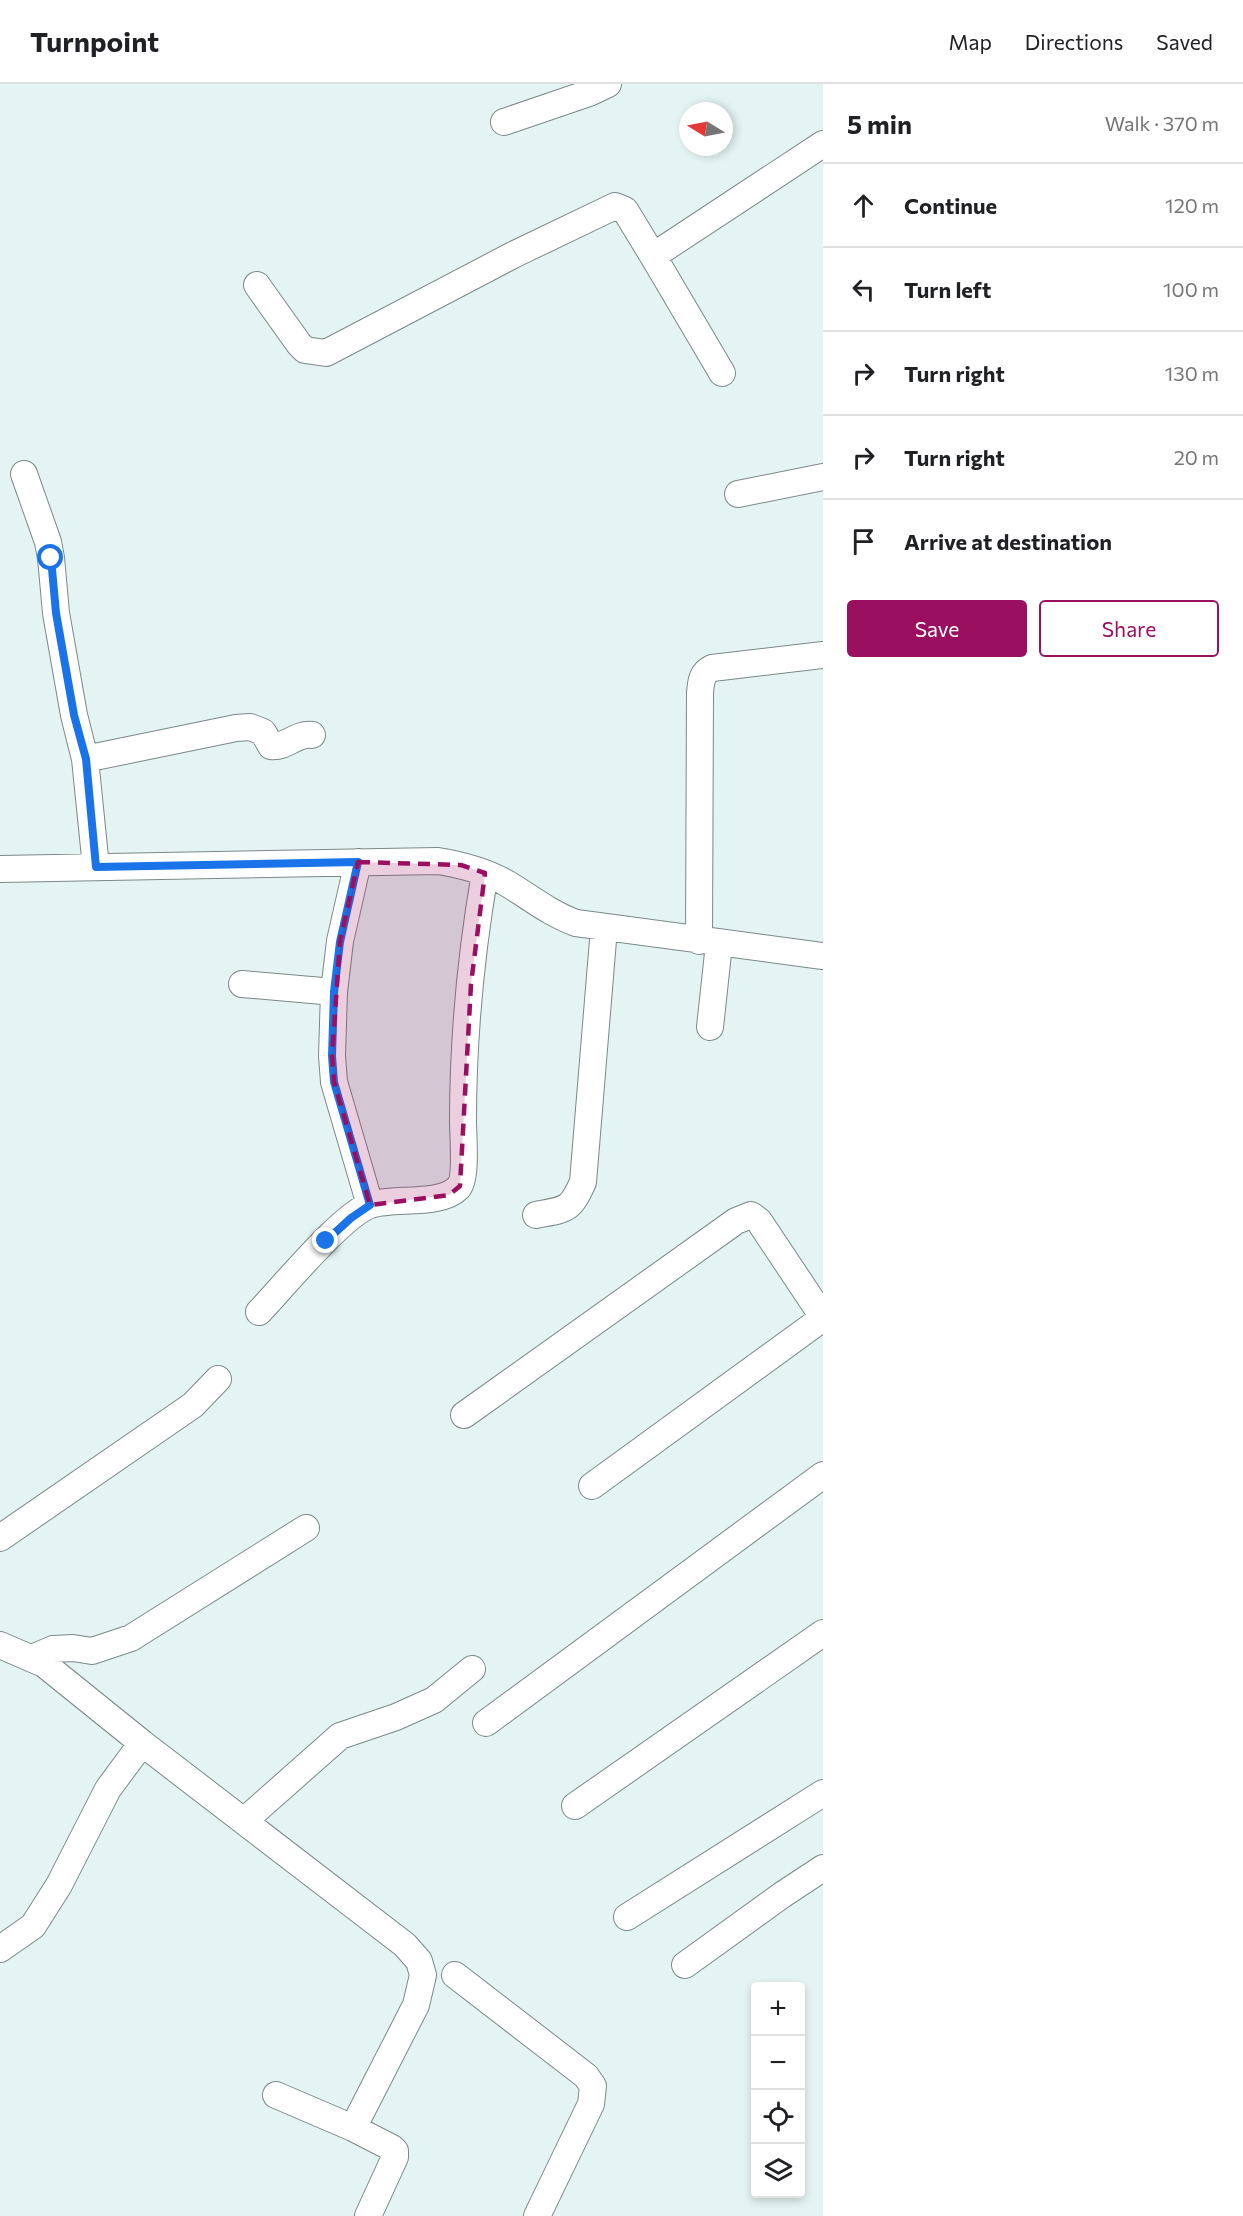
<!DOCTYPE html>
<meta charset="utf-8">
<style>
:root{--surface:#fff;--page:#f2f2f2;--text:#202124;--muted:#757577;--line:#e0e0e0;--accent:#9a0f60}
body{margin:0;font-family:Commissioner,sans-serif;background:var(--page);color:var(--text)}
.controls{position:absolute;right:18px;bottom:18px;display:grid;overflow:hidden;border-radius:6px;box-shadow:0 3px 9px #0003}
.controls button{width:54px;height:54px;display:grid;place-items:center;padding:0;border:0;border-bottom:2px solid var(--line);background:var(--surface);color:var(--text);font:30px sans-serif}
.compass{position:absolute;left:679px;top:18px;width:54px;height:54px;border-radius:50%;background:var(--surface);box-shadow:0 3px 9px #0003;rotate:280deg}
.stop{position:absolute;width:18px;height:18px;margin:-14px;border:4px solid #1a73e8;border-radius:50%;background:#fff}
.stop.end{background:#1a73e8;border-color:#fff;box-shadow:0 2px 6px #0008}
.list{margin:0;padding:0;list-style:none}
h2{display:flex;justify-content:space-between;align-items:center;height:78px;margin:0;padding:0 24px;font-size:26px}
h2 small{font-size:20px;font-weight:400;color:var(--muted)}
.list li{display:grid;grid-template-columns:39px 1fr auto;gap:18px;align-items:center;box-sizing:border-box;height:84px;padding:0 24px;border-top:2px solid var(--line)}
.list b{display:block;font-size:22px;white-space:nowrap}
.list em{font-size:20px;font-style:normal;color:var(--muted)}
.actions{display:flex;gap:12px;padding:18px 24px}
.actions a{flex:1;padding:14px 0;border:2px solid var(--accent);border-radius:6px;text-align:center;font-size:21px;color:var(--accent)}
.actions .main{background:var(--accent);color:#fff}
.icon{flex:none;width:33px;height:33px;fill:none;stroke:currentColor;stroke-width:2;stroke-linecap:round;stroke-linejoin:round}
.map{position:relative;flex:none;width:823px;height:2132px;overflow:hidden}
header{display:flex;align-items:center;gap:36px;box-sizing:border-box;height:84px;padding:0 30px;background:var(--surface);border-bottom:2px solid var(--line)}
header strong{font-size:28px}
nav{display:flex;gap:33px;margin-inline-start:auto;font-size:21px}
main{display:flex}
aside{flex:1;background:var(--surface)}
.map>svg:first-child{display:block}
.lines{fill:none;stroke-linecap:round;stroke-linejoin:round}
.minor-casing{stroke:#7a8987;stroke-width:28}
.minor{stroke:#fff;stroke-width:26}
.route{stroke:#1a73e8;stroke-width:8}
.marked{fill:#9a0f60;fill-opacity:0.2;stroke:#9a0f60;stroke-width:4.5;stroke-dasharray:12 8;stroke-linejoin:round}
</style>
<header>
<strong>Turnpoint</strong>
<nav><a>Map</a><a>Directions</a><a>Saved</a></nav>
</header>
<main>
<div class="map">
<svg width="823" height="2132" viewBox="0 0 823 2132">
<rect width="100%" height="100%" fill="#e4f4f2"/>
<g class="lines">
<g class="minor-casing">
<path id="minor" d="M504,38L589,9L608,0
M257,201L299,260L305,266L326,269L513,171L615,122L625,126L653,172
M722,289L653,172L823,60
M24,390L48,458L51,474L56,529L74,631L85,675L96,783
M738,410L823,393
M85,675L236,644L250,643L263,648L271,662C286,664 296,649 312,651
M358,778L340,857L334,908L332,972L334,998L370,1121
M0,785L438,777C463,781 486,787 508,800C531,814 551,830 576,839L823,872
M699,857L700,609C701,599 701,589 712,584L823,571
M242,900L334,908
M710,943L719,860
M536,1131C567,1125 570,1127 583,1098L604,844
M259,1228C283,1203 341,1132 370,1121C394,1113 440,1122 458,1104C467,1095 463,1052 463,1037C463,955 471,870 485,789
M464,1331L736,1137L751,1131L759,1137L823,1233
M592,1402L823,1234
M0,1454L193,1321L218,1295
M0,1561L44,1580L142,1659L405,1861L419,1877L423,1891L416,1921L353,2044
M32,1574L53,1565L73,1564L92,1567L131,1554L306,1444
M486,1639L823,1391
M575,1722L823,1549
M244,1737L340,1652L396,1633L434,1616L472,1585
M627,1833L823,1709
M0,1865L33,1842L59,1801L108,1705L142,1659
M685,1881L782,1811L823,1784
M455,1891L586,1992L593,2002L591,2020L537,2132
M276,2011L353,2044L392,2064L395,2067V2073L368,2132"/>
</g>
<use href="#minor" class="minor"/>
</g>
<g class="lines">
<path class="route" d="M51,474L56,529L74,631L86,675L96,783L358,778L340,858L334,908L332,972L334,998L370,1121L351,1134L326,1157"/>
</g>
<path class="marked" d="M358,778L461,781L485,789L471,900L460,1102L449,1111L370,1121L334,998L332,972L340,857Z"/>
</svg>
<div class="controls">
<button>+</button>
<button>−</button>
<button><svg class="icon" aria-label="locate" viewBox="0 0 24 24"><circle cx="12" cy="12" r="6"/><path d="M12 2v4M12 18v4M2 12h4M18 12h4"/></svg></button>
<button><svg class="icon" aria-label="layers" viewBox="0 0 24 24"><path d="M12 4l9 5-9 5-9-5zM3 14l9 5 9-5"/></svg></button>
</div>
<svg class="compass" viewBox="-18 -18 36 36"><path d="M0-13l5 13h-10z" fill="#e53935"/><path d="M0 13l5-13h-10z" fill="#757577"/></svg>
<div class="stop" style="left:51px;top:474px"></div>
<div class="stop end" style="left:326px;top:1157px"></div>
</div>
<aside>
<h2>5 min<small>Walk · 370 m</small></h2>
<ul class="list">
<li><svg class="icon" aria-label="ahead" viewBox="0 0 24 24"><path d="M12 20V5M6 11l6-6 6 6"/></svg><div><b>Continue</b></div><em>120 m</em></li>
<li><svg class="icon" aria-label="left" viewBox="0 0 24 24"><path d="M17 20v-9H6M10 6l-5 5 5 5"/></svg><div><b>Turn left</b></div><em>100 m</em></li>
<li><svg class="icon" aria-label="right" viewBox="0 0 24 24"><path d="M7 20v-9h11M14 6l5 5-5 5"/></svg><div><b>Turn right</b></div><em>130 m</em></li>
<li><svg class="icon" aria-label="right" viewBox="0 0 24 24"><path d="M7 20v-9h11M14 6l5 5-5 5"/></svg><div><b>Turn right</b></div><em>20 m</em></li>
<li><svg class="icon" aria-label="arrive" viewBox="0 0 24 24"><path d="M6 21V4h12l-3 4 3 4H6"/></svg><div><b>Arrive at destination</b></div></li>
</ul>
<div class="actions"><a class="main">Save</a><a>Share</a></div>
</aside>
</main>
